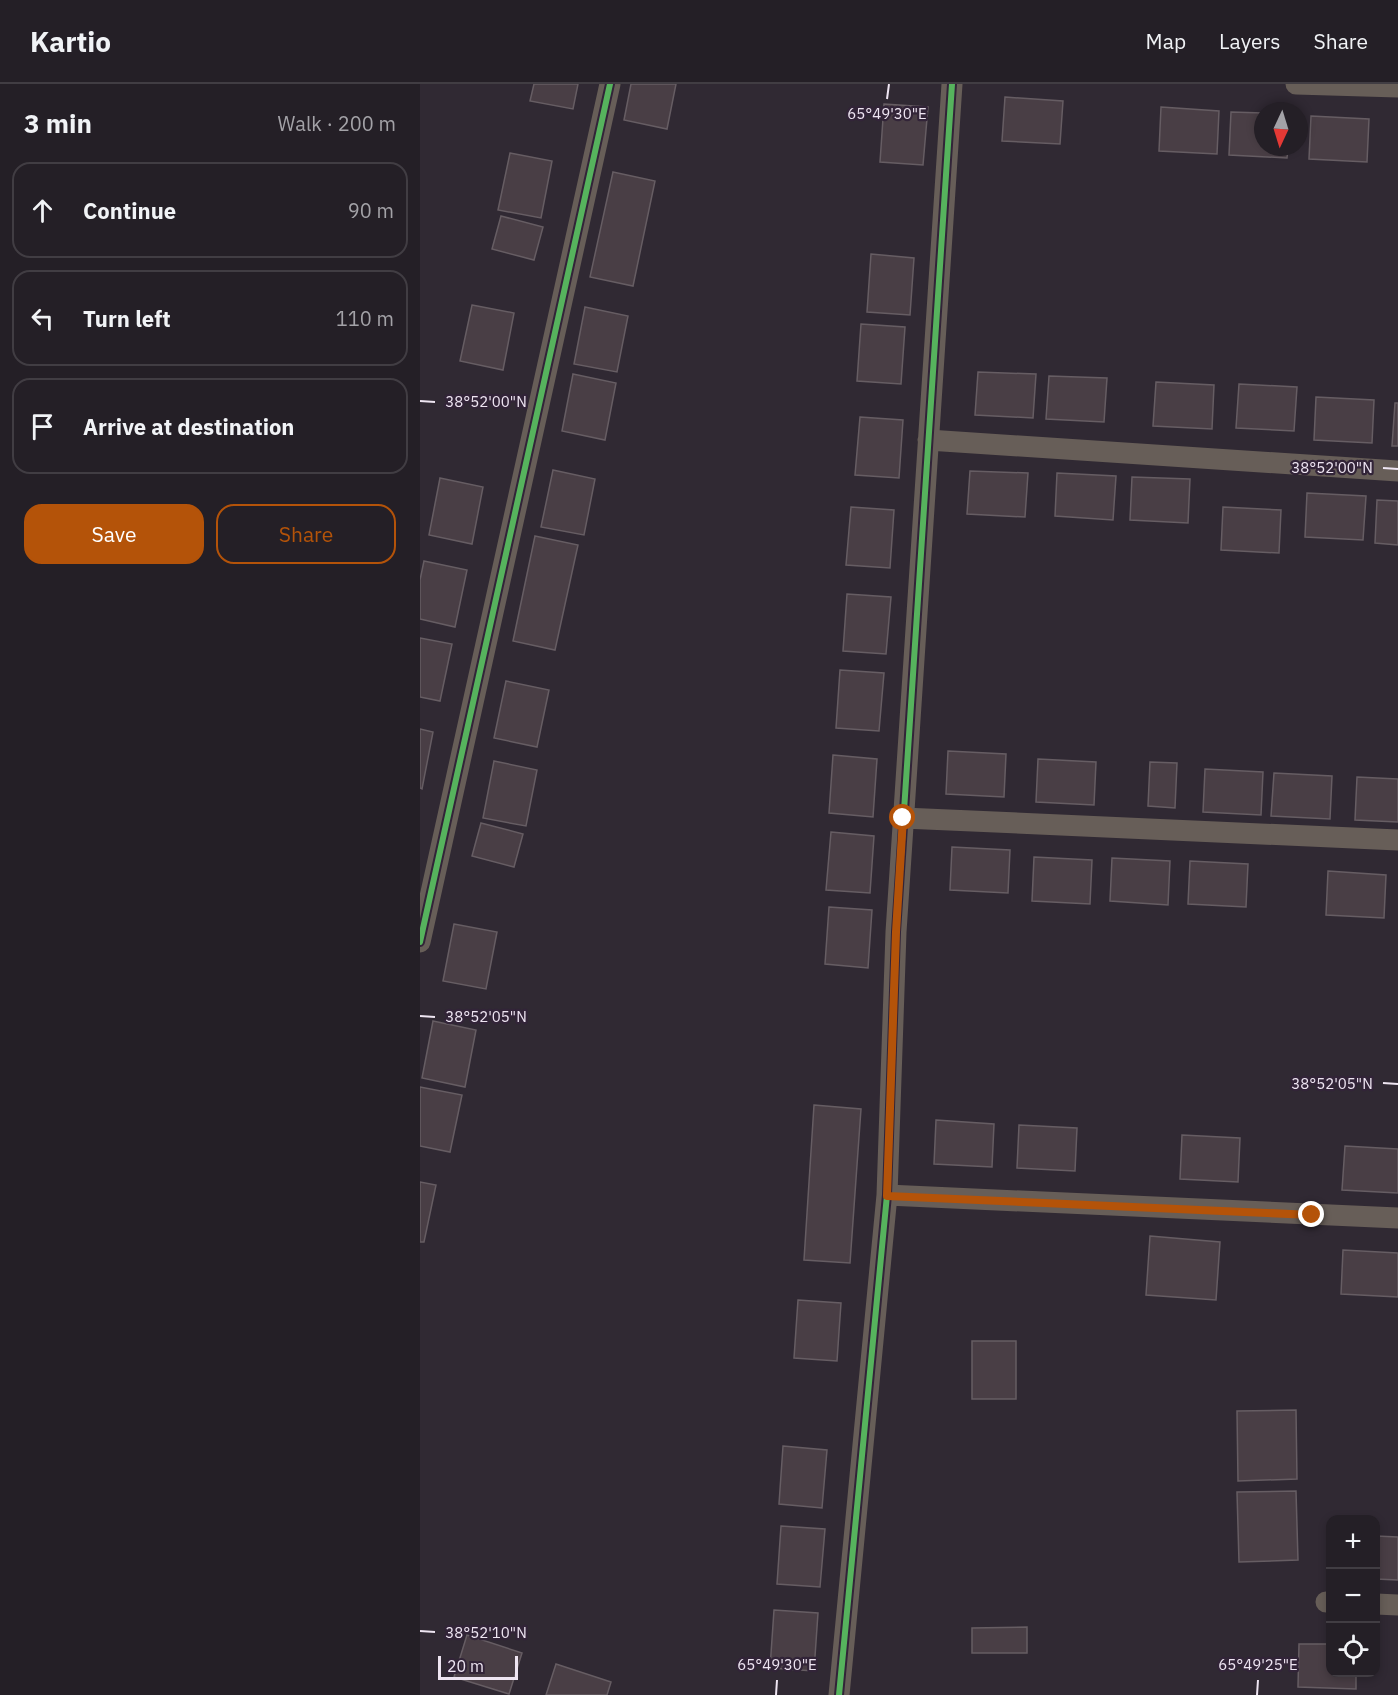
<!DOCTYPE html>
<meta charset="utf-8">
<style>
:root{--surface:#241f26;--page:#2c272e;--text:#f1f3f6;--muted:#a3a2a7;--line:#413d43;--accent:#b45309}
body{margin:0;font-family:"IBM Plex Sans",sans-serif;background:var(--page);color:var(--text)}
.controls{position:absolute;right:18px;bottom:18px;display:grid;overflow:hidden;border-radius:12px;box-shadow:0 3px 9px #0003}
.controls button{width:54px;height:54px;display:grid;place-items:center;padding:0;border:0;border-bottom:2px solid var(--line);background:var(--surface);color:var(--text);font:30px sans-serif}
.compass{position:absolute;left:834px;top:18px;width:54px;height:54px;border-radius:50%;background:var(--surface);box-shadow:0 3px 9px #0003;rotate:184deg}
.scale{position:absolute;left:18px;bottom:15px;width:80px;box-sizing:border-box;padding-left:6px;border:3px solid #eee5f2;border-top:0;font-size:16px;line-height:21px;white-space:nowrap;color:#eee5f2;-webkit-text-stroke:4px #322438;paint-order:stroke}
.stop{position:absolute;width:18px;height:18px;margin:-14px;border:4px solid #b45309;border-radius:50%;background:#fff}
.stop.end{background:#b45309;border-color:#fff;box-shadow:0 2px 6px #0008}
.list{margin:0;padding:0;list-style:none}
h2{display:flex;justify-content:space-between;align-items:center;height:78px;margin:0;padding:0 24px;font-size:26px}
h2 small{font-size:20px;font-weight:400;color:var(--muted)}
.list li{display:grid;grid-template-columns:39px 1fr auto;gap:18px;align-items:center;box-sizing:border-box;height:96px;margin:0 12px 12px;padding:0 12px;border:2px solid var(--line);border-radius:18px}
.list b{display:block;font-size:22px;white-space:nowrap}
.list em{font-size:20px;font-style:normal;color:var(--muted)}
.actions{display:flex;gap:12px;padding:18px 24px}
.actions a{flex:1;padding:14px 0;border:2px solid var(--accent);border-radius:18px;text-align:center;font-size:21px;color:var(--accent)}
.actions .main{background:var(--accent);color:#fff}
.icon{flex:none;width:33px;height:33px;fill:none;stroke:currentColor;stroke-width:2;stroke-linecap:round;stroke-linejoin:round}
.map{position:relative;flex:none;width:978px;height:1611px;overflow:hidden}
header{display:flex;align-items:center;gap:36px;box-sizing:border-box;height:84px;padding:0 30px;background:var(--surface);border-bottom:2px solid var(--line)}
header strong{font-size:28px}
nav{display:flex;gap:33px;margin-inline-start:auto;font-size:21px}
main{display:flex}
aside{flex:1;background:var(--surface)}
.map>svg:first-child{display:block}
.building{fill:#493e45;stroke:#665d63;stroke-width:1.5}
.lines{fill:none;stroke-linecap:round;stroke-linejoin:round}
.minor{stroke:#675e58;stroke-width:21}
.cycleway-casing{stroke:#322438;stroke-width:10}
.cycleway{stroke:#56b35d;stroke-width:6}
.route{stroke:#b45309;stroke-width:8}
.ticks{fill:none;stroke:#eee5f2;stroke-width:2}
.ticks-label{font-size:15px;text-anchor:middle;fill:#eee5f2;stroke:#322438;stroke-width:4.5;stroke-linejoin:round;paint-order:stroke}
</style>
<header>
<strong>Kartio</strong>
<nav><a>Map</a><a>Layers</a><a>Share</a></nav>
</header>
<main>
<aside>
<h2>3 min<small>Walk · 200 m</small></h2>
<ul class="list">
<li><svg class="icon" aria-label="ahead" viewBox="0 0 24 24"><path d="M12 20V5M6 11l6-6 6 6"/></svg><div><b>Continue</b></div><em>90 m</em></li>
<li><svg class="icon" aria-label="left" viewBox="0 0 24 24"><path d="M17 20v-9H6M10 6l-5 5 5 5"/></svg><div><b>Turn left</b></div><em>110 m</em></li>
<li><svg class="icon" aria-label="arrive" viewBox="0 0 24 24"><path d="M6 21V4h12l-3 4 3 4H6"/></svg><div><b>Arrive at destination</b></div></li>
</ul>
<div class="actions"><a class="main">Save</a><a>Share</a></div>
</aside>
<div class="map">
<svg width="978" height="1611" viewBox="0 0 978 1611">
<rect width="100%" height="100%" fill="#302933"/>
<path class="building" d="M114,0H158L153,25L110,17Z
M211,0H256L247,45L204,36Z
M585,13L643,17L640,60L582,57Z
M464,20L508,23L503,81L460,78Z
M741,23L799,27L797,70L739,67Z
M811,28L843,29V63H868L867,74L809,71Z
M891,32L949,35L947,78L889,75Z
M90,69L132,77L121,134L78,126Z
M193,88L235,97L213,202L170,193Z
M81,132L123,143L114,176L72,165Z
M451,170L494,174L490,231L447,228Z
M52,221L94,229L83,286L40,277Z
M165,223L208,232L197,288L154,280Z
M441,240L485,243L481,300L437,297Z
M558,288L616,290L613,334L555,331Z
M153,290L196,299L185,356L142,347Z
M629,292L687,294L684,338L626,335Z
M736,298L794,301L792,345L733,342Z
M819,300L877,303L874,347L816,344Z
M896,313L954,316L952,359L894,356Z
M975,319H978V362H972Z
M440,333L483,336L479,394L435,391Z
M133,386L175,395L164,451L121,443Z
M550,387L608,389L605,433L547,430Z
M637,389L696,392L693,436L635,432Z
M712,393L770,395L768,439L710,436Z
M20,394L63,403L52,460L9,451Z
M887,409L946,412L943,456L885,453Z
M957,416L978,417V461L955,459Z
M431,423L474,426L470,484L426,481Z
M803,423L861,426L859,469L801,466Z
M115,452L158,461L135,566L93,557Z
M4,477L47,486L35,543L0,535V496Z
M427,510L471,513L466,570L423,567Z
M0,554L32,560L20,617L0,613Z
M420,586L464,589L459,647L416,644Z
M86,597L129,606L117,663L74,654Z
M0,645L13,648L2,705L0,704Z
M528,667L586,670L584,713L526,710Z
M413,671L457,675L453,733L409,729Z
M618,675L676,678L674,721L616,718Z
M74,677L117,686L106,742L63,734Z
M730,678L757,679L755,724L728,722Z
M785,685L843,688L841,731L783,728Z
M854,689L912,692L910,735L851,732Z
M937,693L978,695V738L935,736Z
M61,739L103,750L94,783L52,772Z
M411,748L454,752L450,809L406,806Z
M532,763L590,766L588,809L530,806Z
M614,773L672,776L670,820L612,817Z
M692,774L750,777L748,821L690,817Z
M770,777L828,780L826,823L768,820Z
M908,787L966,791L964,834L906,831Z
M409,823L452,826L448,884L405,880Z
M34,840L77,848L66,905L23,897Z
M13,937L56,946L45,1003L2,994Z
M0,1003L42,1011L30,1068L0,1062Z
M394,1021L441,1025L430,1179L384,1176Z
M516,1036L574,1040L572,1083L514,1080Z
M599,1041L657,1044L655,1087L597,1084Z
M762,1051L820,1054L818,1098L760,1095Z
M925,1062L978,1065V1109L922,1106Z
M0,1098L16,1101L4,1158H0Z
M730,1152L800,1158L796,1216L726,1211Z
M923,1166L978,1169V1213L921,1210Z
M378,1216L421,1219L417,1277L374,1274Z
M552,1257H596V1315H552Z
M876,1326L877,1395L818,1397L817,1327Z
M363,1362L407,1366L402,1424L359,1420Z
M876,1407L878,1476L819,1478L817,1408Z
M361,1442L405,1445L400,1503L357,1500Z
M956,1452L978,1453V1496L956,1495Z
M354,1526L398,1529L394,1587L350,1584Z
M607,1543V1569H552V1544Z
M47,1551L102,1569L89,1610L34,1593Z
M879,1560H910V1588H936V1605L878,1603Z
M136,1580L191,1598L187,1611H126Z"/>
<g class="lines">
<path class="minor" d="M876,0L978,3
M508,356L978,387
M483,734L978,756
M0,858L190,0
M467,1111L978,1134
M906,1518H910
M956,1520L978,1521
M419,1611L467,1111L476,848L532,0"/>
<g class="cycleway-casing">
<path id="cycleway" d="M0,858L190,0
M419,1611L467,1111L476,848L532,0"/>
</g>
<use href="#cycleway" class="cycleway"/>
</g>
<g class="lines">
<path class="route" d="M483,734L476,848L467,1112L892,1131"/>
</g>
<path class="ticks" d="M467,15L469,0M0,317L15,318M963,384L978,385M0,932L15,933M963,999L978,1000M0,1547L15,1548M356,1611L357,1596M837,1611L838,1596"/>
<g class="ticks-label">
<text x="467" y="35">65°49'30"E</text>
<text x="66" y="323">38°52'00"N</text>
<text x="912" y="389">38°52'00"N</text>
<text x="66" y="938">38°52'05"N</text>
<text x="912" y="1005">38°52'05"N</text>
<text x="66" y="1554">38°52'10"N</text>
<text x="357" y="1586">65°49'30"E</text>
<text x="838" y="1586">65°49'25"E</text>
</g>
</svg>
<div class="controls">
<button>+</button>
<button>−</button>
<button><svg class="icon" aria-label="locate" viewBox="0 0 24 24"><circle cx="12" cy="12" r="6"/><path d="M12 2v4M12 18v4M2 12h4M18 12h4"/></svg></button>
</div>
<svg class="compass" viewBox="-18 -18 36 36"><path d="M0-13l5 13h-10z" fill="#e53935"/><path d="M0 13l5-13h-10z" fill="#a3a2a7"/></svg>
<div class="scale">20 m</div>
<div class="stop" style="left:483px;top:734px"></div>
<div class="stop end" style="left:892px;top:1131px"></div>
</div>
</main>
